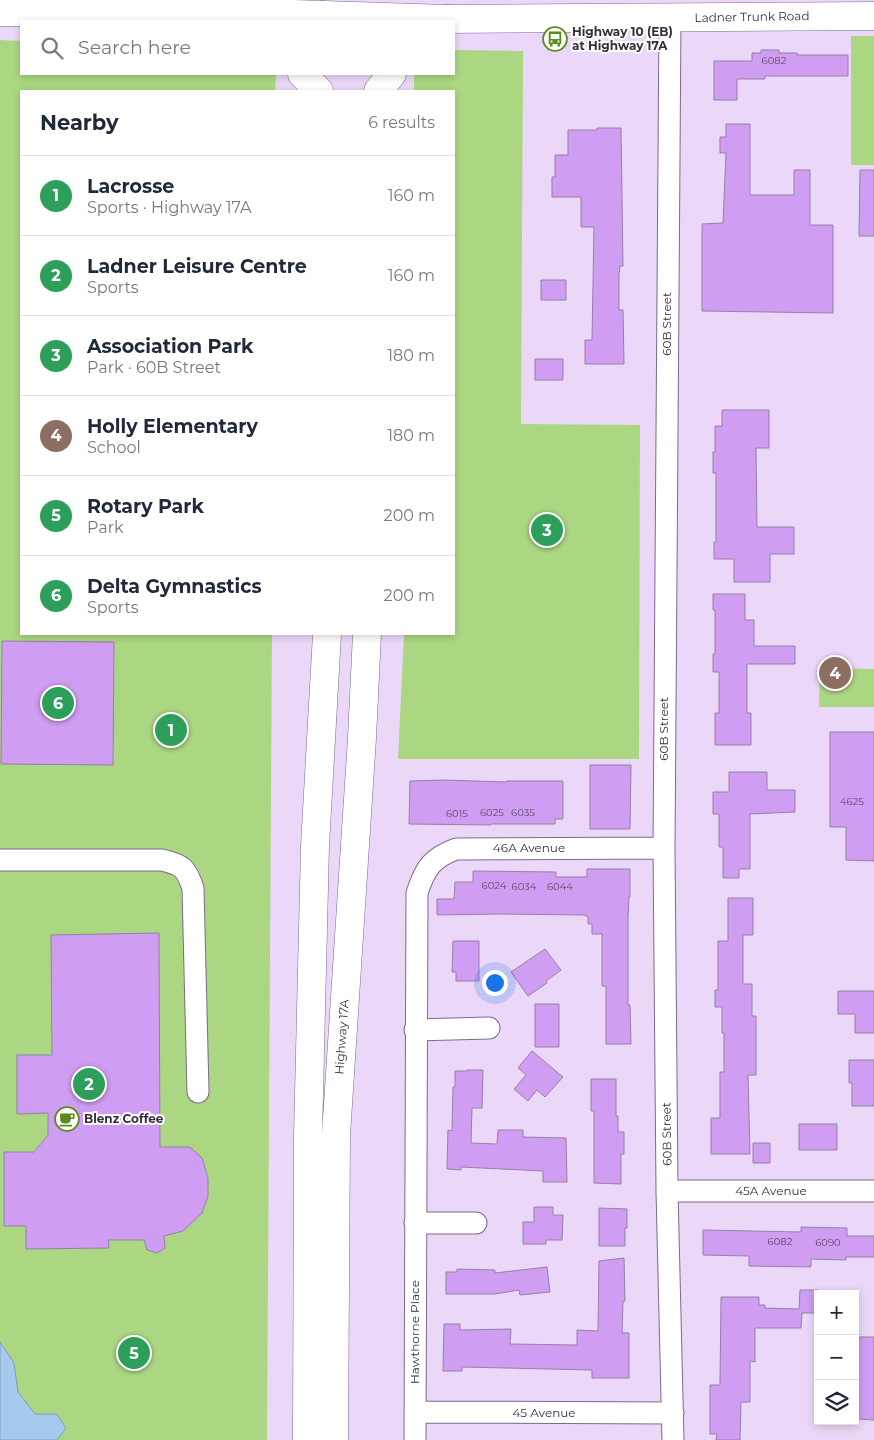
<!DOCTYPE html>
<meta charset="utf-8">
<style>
:root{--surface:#fff;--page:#f2f2f3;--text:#1f2937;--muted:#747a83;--line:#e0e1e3;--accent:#7c3aed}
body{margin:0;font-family:Montserrat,sans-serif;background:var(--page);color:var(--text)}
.controls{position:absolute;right:15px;bottom:15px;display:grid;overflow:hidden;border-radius:0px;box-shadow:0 2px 8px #0003}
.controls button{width:45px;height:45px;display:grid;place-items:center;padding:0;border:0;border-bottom:1px solid var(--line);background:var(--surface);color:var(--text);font:25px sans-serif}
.you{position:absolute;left:494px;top:982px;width:18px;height:18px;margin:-12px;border:4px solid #fff;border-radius:50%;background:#1a73e8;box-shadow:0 0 0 8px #1a73e833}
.badge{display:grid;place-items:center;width:32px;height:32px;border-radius:50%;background:var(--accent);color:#fff;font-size:16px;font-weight:700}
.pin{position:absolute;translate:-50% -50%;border:2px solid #fff;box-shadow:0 1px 5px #0006}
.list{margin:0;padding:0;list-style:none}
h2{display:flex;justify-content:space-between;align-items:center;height:65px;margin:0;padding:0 20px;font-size:21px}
h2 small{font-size:16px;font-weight:400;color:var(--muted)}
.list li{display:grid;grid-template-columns:32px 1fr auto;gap:15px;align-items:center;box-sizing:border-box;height:80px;padding:0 20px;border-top:1px solid var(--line)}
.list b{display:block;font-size:19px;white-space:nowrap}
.list p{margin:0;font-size:16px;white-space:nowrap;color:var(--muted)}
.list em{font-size:16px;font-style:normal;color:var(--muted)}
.icon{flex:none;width:28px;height:28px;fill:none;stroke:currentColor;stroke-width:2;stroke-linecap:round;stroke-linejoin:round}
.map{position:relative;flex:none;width:874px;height:1440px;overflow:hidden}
.search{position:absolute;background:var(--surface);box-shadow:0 2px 8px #0003;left:20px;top:20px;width:435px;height:55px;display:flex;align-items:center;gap:12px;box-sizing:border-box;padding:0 18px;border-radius:0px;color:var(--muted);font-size:19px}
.panel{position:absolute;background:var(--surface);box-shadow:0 2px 8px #0003;left:20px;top:90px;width:435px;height:545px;border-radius:0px}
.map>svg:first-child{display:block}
.green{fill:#acd782}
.water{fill:#a6c9ee;stroke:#859ab9}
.building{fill:#cf9df2;stroke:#9680a6}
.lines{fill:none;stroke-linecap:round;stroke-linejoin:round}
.minor-casing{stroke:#7e698d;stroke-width:23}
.major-casing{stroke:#7e698d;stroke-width:29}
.highway-casing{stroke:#7e698d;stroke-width:29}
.minor{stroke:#fff;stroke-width:21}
.major{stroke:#fff;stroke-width:28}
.highway{stroke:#fff;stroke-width:28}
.labels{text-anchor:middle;stroke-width:4;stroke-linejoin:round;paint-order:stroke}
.number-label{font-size:10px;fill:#5e4a6b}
.street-label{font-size:12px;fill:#382e3e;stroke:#fff}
.poi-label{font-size:12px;font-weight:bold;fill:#382e3e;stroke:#fff;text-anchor:start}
</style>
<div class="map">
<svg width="874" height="1440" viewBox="0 0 874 1440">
<rect width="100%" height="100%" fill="#ebd8f9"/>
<path class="green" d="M851,36H874V165H851Z
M0,40L21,41V74H276L275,91H21V634H272L267,1440H0Z
M454,50L523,51L521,424L640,425L639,759H398L404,634H454V91H414V76L416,74H454Z
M820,668L874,669V707H819Z"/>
<path class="water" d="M0,1342L14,1363L18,1392L35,1414H57L66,1428L57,1440H0Z"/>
<path class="building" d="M761,50H779V53H797V55H848V76H765V79H737V100H714V61H752V53H761Z
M726,124H750V195H794V170H810V225H833V313L702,311V224L723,223L726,153H720V137H726Z
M597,128H621L623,266H620L619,274V310H623L624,364H585V340H592L594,227H581V197H552V177H555V155H568V130H597Z
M860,170H874V236H859Z
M541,280H566V300H541Z
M535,359H563V380H535Z
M722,410H769V448H756L757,527H794V554H770V582H734V559H714V542H716V473H713V452H715V426H722Z
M713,594H745V620H754V646H795V664H747V713H751V745H715V713H719V672H713V654H715V610H713Z
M2,641L114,642L113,765L1,764Z
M830,732H874V861L846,860V827H830Z
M590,765H631L630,829H590Z
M729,772H767V790H795V812L750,814V869H739V878H723V847H719V814H713V792H729Z
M443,780L506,782V781H563V819H555V824H491V825L409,824L410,781Z
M587,869H630V897H629L628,918V1005H630L631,1044H606V986H602V934H592V924H588V916H585V915L499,914L437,915V899H454L455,882H473V871L556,872V877H587Z
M728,898H753V935H743V984H752V1016H756V1075H748L750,1154H711V1118H720V1072H724V1033H722V1007H715V990H718V941H728Z
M159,933L160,1147H190L202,1158L208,1178V1196L202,1213L183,1231L164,1236L165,1248L157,1253L147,1250L144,1240H108L109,1248L26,1249V1226H4V1152H34L48,1135V1113L17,1114V1055H52L51,935Z
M453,941H479V981H456V972H452Z
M545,949L561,970L546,981L547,983L528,996L511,972Z
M838,991H874V1033H855V1014H838Z
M535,1004H559V1047H535Z
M532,1051L563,1077L545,1097L537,1090L528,1101L514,1089L526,1075L518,1068Z
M849,1060H874V1106H852V1083H849Z
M467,1070H483L482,1108H472L471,1143L497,1144L498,1130H523V1137L566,1138L567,1182H543V1171L461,1167V1170L447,1169L448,1130L452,1131L453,1087H455V1071H467Z
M591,1079H616V1116H618V1132H624V1154H621V1184L594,1183V1111H591Z
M799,1124H837V1150H799Z
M753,1143H770V1163H753Z
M534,1207H553V1215H563L562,1240H546V1244H523V1222H534Z
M599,1208L627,1209V1228H625V1246H599Z
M801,1227L847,1228V1236H874V1257H846V1260L811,1259V1267L749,1266V1256L703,1255V1230L801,1232Z
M624,1258L625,1301H623L622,1333H629V1378H592V1370L462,1367V1371H443L444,1324H460V1330L511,1329L510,1344L577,1345V1330L598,1331L599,1261Z
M547,1267L550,1292L520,1295L519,1290L495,1294H446V1272H457V1269L495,1270V1273Z
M800,1290H818V1313H802L801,1328H755V1362L750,1361V1402H741L740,1440H716L717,1434H710V1385H720L721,1297H759V1305H765V1308L799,1309Z
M860,1337H874V1420L858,1419V1409H855V1339H860Z"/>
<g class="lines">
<g class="minor-casing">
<path id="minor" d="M670,18L664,848L667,1191L673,1440
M0,860H162C183,865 186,868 193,888L198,1092
M415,1030L489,1028
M667,1191H874
M415,1223H476
M415,1412L673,1413
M415,1440L417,893C425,868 432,858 456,849L664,848"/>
</g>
<g class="major-casing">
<path id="major" d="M0,12L293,14L447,19L874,16"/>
</g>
<g class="highway-casing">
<path id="highway" d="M224,13L236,21
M323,15L324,21
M366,17V21
M444,21L447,19
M302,74L319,91
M378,91L392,74
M307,1440L308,1135L315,846L327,634
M334,1440L336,1135L362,738L367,634"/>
</g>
<use href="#minor" class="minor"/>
<use href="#major" class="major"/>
<use href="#highway" class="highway"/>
</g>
<defs>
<g id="bus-ring" transform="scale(1.25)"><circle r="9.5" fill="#fff" stroke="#5b8a1d" stroke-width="1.5"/><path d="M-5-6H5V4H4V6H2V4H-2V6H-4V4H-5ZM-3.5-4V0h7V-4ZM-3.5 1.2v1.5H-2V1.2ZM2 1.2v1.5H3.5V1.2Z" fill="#5b8a1d"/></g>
<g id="cafe-ring" transform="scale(1.25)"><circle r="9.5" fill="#fff" stroke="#5b8a1d" stroke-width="1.5"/><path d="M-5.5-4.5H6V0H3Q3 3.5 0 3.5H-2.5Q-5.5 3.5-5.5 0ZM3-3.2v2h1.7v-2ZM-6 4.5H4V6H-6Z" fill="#5b8a1d"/></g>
</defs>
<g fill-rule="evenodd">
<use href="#bus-ring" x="555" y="39"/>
<use href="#cafe-ring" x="67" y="1119"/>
</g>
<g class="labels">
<g class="number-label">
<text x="774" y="64">6082</text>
<text x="852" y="805">4625</text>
<text x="492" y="816">6025</text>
<text x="523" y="816">6035</text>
<text x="457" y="817">6015</text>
<text x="494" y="889">6024</text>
<text x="524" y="890">6034</text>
<text x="560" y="890">6044</text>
<text x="780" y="1245">6082</text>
<text x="828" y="1246">6090</text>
</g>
<g class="street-label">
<text transform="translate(752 17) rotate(-1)" y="4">Ladner Trunk Road</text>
<text transform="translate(667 324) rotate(-90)" y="4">60B Street</text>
<text transform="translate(664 729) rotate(-90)" y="4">60B Street</text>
<text x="529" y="852">46A Avenue</text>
<text transform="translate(342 1037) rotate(-86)" y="4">Highway 17A</text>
<text transform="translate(667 1134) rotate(-91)" y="4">60B Street</text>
<text x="771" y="1195">45A Avenue</text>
<text transform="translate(415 1332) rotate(-90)" y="4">Hawthorne Place</text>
<text x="544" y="1417">45 Avenue</text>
</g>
<g class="poi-label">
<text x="572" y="36">Highway 10 (EB)<tspan x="572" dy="14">at Highway 17A</tspan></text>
<text x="84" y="1123">Blenz Coffee</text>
</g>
</g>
</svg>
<div class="controls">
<button>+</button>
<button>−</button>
<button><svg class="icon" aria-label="layers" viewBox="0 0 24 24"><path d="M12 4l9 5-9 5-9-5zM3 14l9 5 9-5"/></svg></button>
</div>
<div class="you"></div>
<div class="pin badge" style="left:171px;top:730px;background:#2e9e5b">1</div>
<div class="pin badge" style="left:89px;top:1084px;background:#2e9e5b">2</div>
<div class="pin badge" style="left:547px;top:530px;background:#2e9e5b">3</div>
<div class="pin badge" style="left:835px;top:673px;background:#8d6e63">4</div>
<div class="pin badge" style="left:134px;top:1353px;background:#2e9e5b">5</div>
<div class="pin badge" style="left:58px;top:703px;background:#2e9e5b">6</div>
<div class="search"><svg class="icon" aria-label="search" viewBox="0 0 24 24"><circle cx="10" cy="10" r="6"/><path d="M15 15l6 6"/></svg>Search here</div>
<section class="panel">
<h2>Nearby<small>6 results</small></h2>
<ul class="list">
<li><span class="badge" style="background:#2e9e5b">1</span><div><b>Lacrosse</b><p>Sports · Highway 17A</p></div><em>160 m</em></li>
<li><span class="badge" style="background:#2e9e5b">2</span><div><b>Ladner Leisure Centre</b><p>Sports</p></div><em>160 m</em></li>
<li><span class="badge" style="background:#2e9e5b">3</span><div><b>Association Park</b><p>Park · 60B Street</p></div><em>180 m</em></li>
<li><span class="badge" style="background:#8d6e63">4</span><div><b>Holly Elementary</b><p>School</p></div><em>180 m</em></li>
<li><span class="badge" style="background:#2e9e5b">5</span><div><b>Rotary Park</b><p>Park</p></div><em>200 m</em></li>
<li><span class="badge" style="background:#2e9e5b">6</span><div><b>Delta Gymnastics</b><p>Sports</p></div><em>200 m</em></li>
</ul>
</section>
</div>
